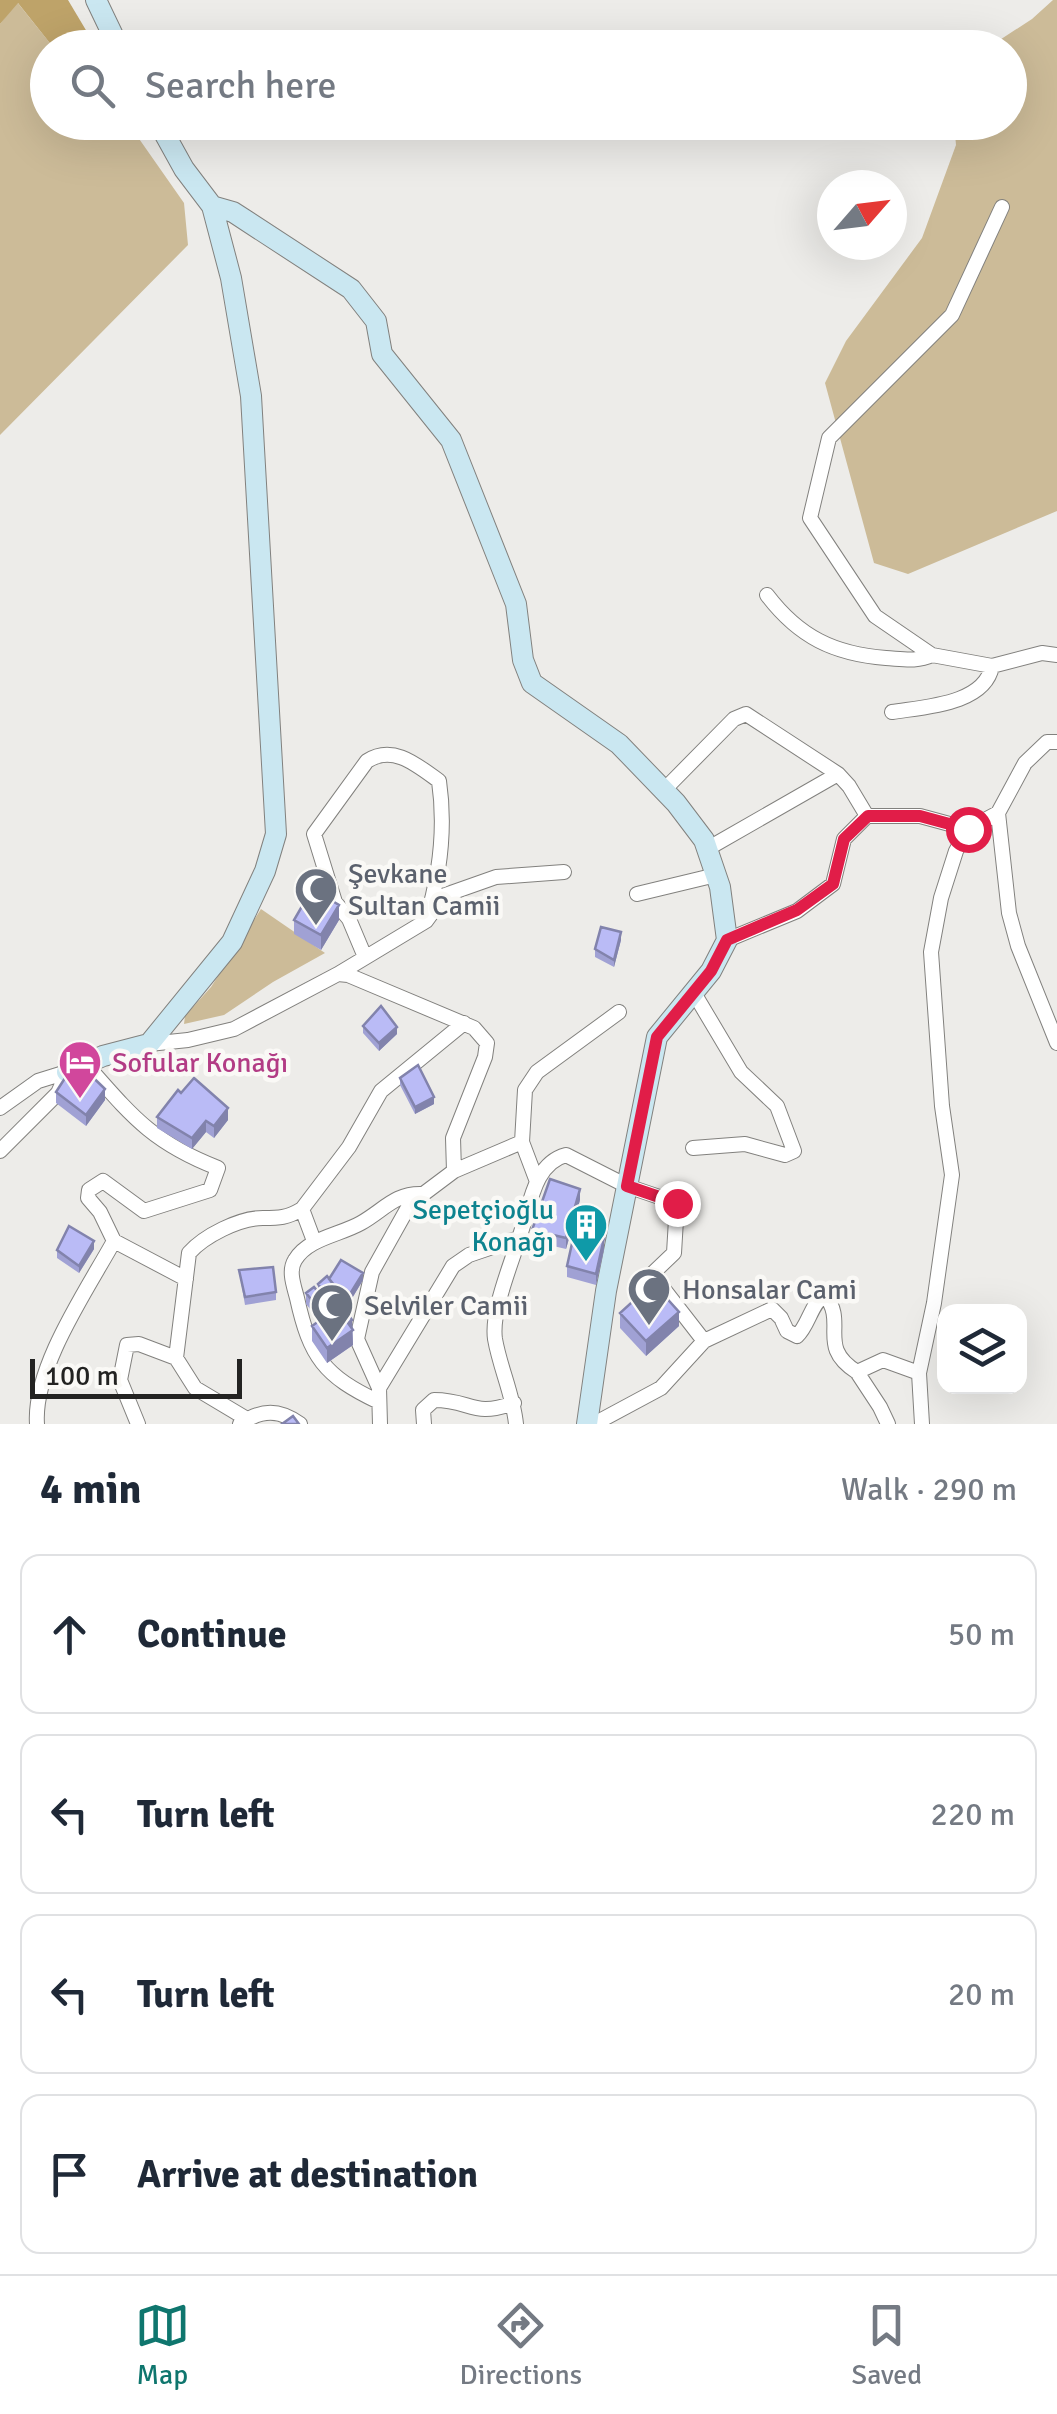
<!DOCTYPE html>
<meta charset="utf-8">
<style>
:root{--surface:#fff;--page:#f2f2f3;--text:#1f2937;--muted:#747a83;--line:#e0e1e3;--accent:#0f766e}
body{margin:0;font-family:Signika,sans-serif;background:var(--page);color:var(--text)}
.controls{position:absolute;right:30px;bottom:30px;display:grid;overflow:hidden;border-radius:20px;box-shadow:0 10px 40px #0002}
.controls button{width:90px;height:90px;display:grid;place-items:center;padding:0;border:0;border-bottom:2px solid var(--line);background:var(--surface);color:var(--text);font:50px sans-serif}
.compass{position:absolute;left:817px;top:170px;width:90px;height:90px;border-radius:50%;background:var(--surface);box-shadow:0 10px 40px #0002;rotate:62deg}
.scale{position:absolute;left:30px;bottom:25px;width:212px;box-sizing:border-box;padding-left:10px;border:5px solid #232322;border-top:0;font-size:28px;line-height:35px;white-space:nowrap;color:#232322;-webkit-text-stroke:8px #faf9f6;paint-order:stroke}
.stop{position:absolute;width:30px;height:30px;margin:-22px;border:8px solid #e11d48;border-radius:50%;background:#fff}
.stop.end{background:#e11d48;border-color:#fff;box-shadow:0 2px 10px #0008}
.list{margin:0;padding:0;list-style:none}
h2{display:flex;justify-content:space-between;align-items:center;height:130px;margin:0;padding:0 40px;font-size:42px}
h2 small{font-size:32px;font-weight:400;color:var(--muted)}
.list li{display:grid;grid-template-columns:65px 1fr auto;gap:30px;align-items:center;box-sizing:border-box;height:160px;margin:0 20px 20px;padding:0 20px;border:2px solid var(--line);border-radius:20px}
.list b{display:block;font-size:38px;white-space:nowrap}
.list em{font-size:32px;font-style:normal;color:var(--muted)}
.icon{flex:none;width:55px;height:55px;fill:none;stroke:currentColor;stroke-width:2;stroke-linecap:round;stroke-linejoin:round}
.map{position:relative;flex:none;width:1057px;height:1424px;overflow:hidden}
.search{position:absolute;background:var(--surface);box-shadow:0 10px 40px #0002;left:30px;right:30px;top:30px;height:110px;display:flex;align-items:center;gap:25px;box-sizing:border-box;padding:0 35px;border-radius:55px;color:var(--muted);font-size:38px}
.sheet{height:850px;background:var(--surface)}
nav{display:flex;justify-content:space-around;align-items:center;box-sizing:border-box;height:140px;border-top:2px solid var(--line);background:var(--surface);font-size:28px;color:var(--muted)}
nav a{display:grid;justify-items:center;gap:5px}
nav .on{color:var(--accent)}
.map>svg:first-child{display:block}
.green{fill:#ccbb98}
.forest{fill:#bea369}
.lines{fill:none;stroke-linecap:round;stroke-linejoin:round}
.street-casing{stroke:#82817e;stroke-width:16}
.secondary-casing{stroke:#82817e;stroke-width:22}
.street{stroke:#fff;stroke-width:14}
.secondary{stroke:#cae7f1;stroke-width:20}
.wall{fill:#a0a1d4}
.shaded-wall{fill:#8283ac}
.building{fill:#babbf6;stroke:#8283ac;stroke-width:2.5}
.route{stroke:#e11d48;stroke-width:12}
.labels{text-anchor:middle;stroke-width:9;stroke-linejoin:round;paint-order:stroke}
.worship-label{font-size:28px;fill:#5b616d;stroke:#faf9f6;text-anchor:start}
.hotel-label{font-size:28px;fill:#b23c85;stroke:#faf9f6;text-anchor:start}
.culture-label{font-size:28px;fill:#0d838f;stroke:#faf9f6;text-anchor:end}
</style>
<div class="map">
<svg width="1057" height="1424" viewBox="0 0 1057 1424">
<rect width="100%" height="100%" fill="#edece9"/>
<path class="green" d="M1053,0H1057V511L908,574L874,563L825,383L846,341L922,238L956,145L954,123L1010,122V48L989,47L1032,19Z
M17,2L53,47L48,48V122L128,123L184,203L188,245L0,435V24Z
M261,909L325,953L273,982L224,1015L184,1024L185,1016L211,987Z"/>
<path class="forest" d="M0,0H68L96,47H53L18,3L0,24Z"/>
<g class="lines">
<g class="street-casing">
<path id="street" d="M1002,207L952,315L829,438L810,518L875,616L932,655L992,666L1042,653L1057,655
M767,595C799,637 834,654 886,658C903,659 917,662 932,655
M892,712C922,707 985,705 992,666
M664,790L734,719L746,714L838,774L849,786L867,816
M998,813L1009,913L1018,946L1057,1043
M707,849L838,774
M637,894L716,875
M727,940L797,911L833,884L844,839L867,816H920L968,829
M365,957L349,919L335,902L314,834L367,761C393,744 417,765 439,781C446,829 440,875 426,921
M338,974L426,921L445,895L496,877L564,872
M149,1044L188,1040L234,1029L338,974L348,975L474,1028L487,1043L485,1057L453,1138L454,1171L410,1204L372,1272L357,1339L379,1388L380,1424
M0,1108L38,1081L67,1072
M693,1148L745,1144L785,1155L794,1151L777,1106L741,1072L694,993
M0,1151L58,1093L63,1082
M454,1171L522,1142
M536,1179L522,1142L525,1090L537,1072L619,1012
M114,1241L186,1279
M314,1241L302,1209L349,1147L381,1091L464,1023
M176,1358L189,1253C204,1236 239,1218 263,1218C279,1218 287,1218 302,1209
M857,1372L880,1407L888,1424
M379,1388L453,1266L469,1255L519,1238C530,1210 532,1164 566,1155L627,1186L677,1203L674,1253L652,1274L704,1341
M379,1402C324,1376 310,1357 297,1298C294,1286 288,1271 295,1260C308,1238 340,1235 361,1223C384,1210 395,1193 422,1194
M37,1424C33,1368 87,1290 114,1241L100,1212L88,1198L89,1190L103,1181L144,1211L210,1190L218,1168C151,1142 131,1115 84,1062
M138,1424L120,1380L127,1345L139,1344L176,1358L195,1388L247,1419
M240,1424C262,1409 279,1409 300,1424
M424,1424L423,1410L434,1400C472,1400 472,1418 514,1403
M516,1424C513,1394 500,1368 495,1339C491,1311 511,1265 519,1238
M594,1424L661,1388L704,1341L772,1309L781,1318L787,1331L797,1336C809,1325 811,1303 825,1295C848,1324 816,1346 857,1372L883,1360L919,1373
M922,1424L919,1373L934,1303L952,1175L942,1106L931,952L941,898L956,851L968,829L998,813L1025,763L1047,742H1057"/>
</g>
<g class="secondary-casing">
<path id="secondary" d="M96,0L119,48
M212,206L233,212L351,289L376,321L382,354L451,440L516,604L523,660L532,683L619,744L676,803L704,840L720,887L727,940L711,971L657,1037L606,1291L587,1424
M67,1072L103,1056L149,1044L232,942L265,871L276,834L251,396L231,278L212,206L184,169L158,122"/>
</g>
<use href="#street" class="street"/>
<use href="#secondary" class="secondary"/>
</g>
<path class="wall" d="M294,920H339L321,950L294,934Z
M621,940L614,967L595,957V949Z
M363,1026L397,1034L379,1051L363,1033Z
M400,1078L434,1104L415,1114L400,1085Z
M56,1092L105,1100L86,1126L56,1103Z
M157,1117L228,1120L214,1138L206,1132L192,1149L157,1128Z
M580,1200L566,1249L532,1241V1230Z
M94,1249L79,1273L57,1258V1250Z
M604,1249L596,1285L567,1277V1266Z
M239,1270L276,1292V1300L245,1305Z
M329,1279L363,1280L345,1310L352,1320L353,1345L327,1363L312,1341V1326L320,1321L306,1304V1293L318,1291V1284Z
M620,1313L679,1326L646,1356L620,1328Z"/>
<path class="shaded-wall" d="M339,905V920L321,950V935Z
M621,932V940L614,967V960Z
M397,1027V1034L379,1051V1043Z
M105,1089V1100L86,1126V1115Z
M434,1097V1104L415,1114V1107Z
M228,1108V1120L214,1138V1126Z
M206,1121V1132L192,1149V1138Z
M580,1189V1200L566,1249V1238Z
M604,1238V1249L596,1285V1274Z
M94,1241V1249L79,1273V1266Z
M363,1273V1280L345,1310L324,1326V1315Z
M679,1312V1326L646,1356V1341Z
M352,1320L353,1345L327,1363V1348L348,1323Z"/>
<path class="building" d="M312,889L339,905L321,935L294,920Z
M601,927L621,932L614,960L595,949Z
M381,1006L397,1027L379,1043L363,1026Z
M76,1061L105,1089L86,1115L56,1092Z
M418,1065L434,1097L415,1107L400,1078Z
M194,1078L228,1108L214,1126L206,1121L192,1138L157,1117L178,1090L181,1093Z
M550,1179L580,1189L566,1238L532,1230Z
M69,1226L94,1241L79,1266L57,1250Z
M575,1230L604,1238L596,1274L567,1266Z
M341,1260L363,1273L345,1302V1299L329,1279Z
M273,1267L276,1292L245,1297L239,1270Z
M327,1276L345,1299L324,1315L306,1293L314,1287L319,1293L322,1290L318,1284Z
M653,1283L679,1312L646,1341L620,1313Z
M337,1308L340,1313L345,1310L352,1320L348,1323L353,1330L327,1348L312,1326Z
M293,1416L299,1424H282Z"/>
<g class="lines">
<path class="route" d="M677,1203L627,1186L657,1037L711,971L727,940L797,910L833,884L844,839L868,816H920L968,829"/>
</g>
<defs>
<g id="mosque-pin" transform="scale(2.25)"><path d="M0 17L-7.5 6A9.5 9.5 0 1 1 7.5 6Z" fill="#6b7280" stroke="#faf9f6"/><path d="M3.5-4.9A6 6 0 1 0 3.5 4.9A5 5 0 1 1 3.5-4.9Z" fill="#fff"/></g>
<g id="hotel-pin" transform="scale(2.25)"><path d="M0 17L-7.5 6A9.5 9.5 0 1 1 7.5 6Z" fill="#d1479c" stroke="#faf9f6"/><path d="M-6-4.5h1.5V1H6V5H4.5V3h-9V5H-6ZM-4 0a1.8 1.8 0 1 1 3.6 0ZM.5 0V-2.5h3Q6-2.5 6 0Z" fill="#fff"/></g>
<g id="building-pin" transform="scale(2.25)"><path d="M0 17L-7.5 6A9.5 9.5 0 1 1 7.5 6Z" fill="#0f9aa8" stroke="#faf9f6"/><path d="M-4-6H4V6H1V3H-1V6H-4ZM-2.5-4.3h1.7v1.8h-1.7ZM.8-4.3h1.7v1.8H.8ZM-2.5-1h1.7V.8h-1.7ZM.8-1h1.7V.8H.8Z" fill="#fff"/></g>
</defs>
<g fill-rule="evenodd">
<use href="#mosque-pin" x="316" y="889"/>
<use href="#hotel-pin" x="80" y="1062"/>
<use href="#building-pin" x="586" y="1225"/>
<use href="#mosque-pin" x="649" y="1289"/>
<use href="#mosque-pin" x="332" y="1305"/>
</g>
<g class="labels">
<g class="worship-label">
<text x="348" y="883">Şevkane<tspan x="348" dy="32">Sultan Camii</tspan></text>
<text x="682" y="1299">Honsalar Cami</text>
<text x="364" y="1315">Selviler Camii</text>
</g>
<g class="hotel-label">
<text x="112" y="1072">Sofular Konağı</text>
</g>
<g class="culture-label">
<text x="554" y="1219">Sepetçioğlu<tspan x="554" dy="32">Konağı</tspan></text>
</g>
</g>
</svg>
<div class="controls">
<button><svg class="icon" aria-label="layers" viewBox="0 0 24 24"><path d="M12 4l9 5-9 5-9-5zM3 14l9 5 9-5"/></svg></button>
</div>
<svg class="compass" viewBox="-18 -18 36 36"><path d="M0-13l5 13h-10z" fill="#e53935"/><path d="M0 13l5-13h-10z" fill="#747a83"/></svg>
<div class="scale">100 m</div>
<div class="stop" style="left:968px;top:829px"></div>
<div class="stop end" style="left:677px;top:1203px"></div>
<div class="search"><svg class="icon" aria-label="search" viewBox="0 0 24 24"><circle cx="10" cy="10" r="6"/><path d="M15 15l6 6"/></svg>Search here</div>
</div>
<section class="sheet">
<h2>4 min<small>Walk · 290 m</small></h2>
<ul class="list">
<li><svg class="icon" aria-label="ahead" viewBox="0 0 24 24"><path d="M12 20V5M6 11l6-6 6 6"/></svg><div><b>Continue</b></div><em>50 m</em></li>
<li><svg class="icon" aria-label="left" viewBox="0 0 24 24"><path d="M17 20v-9H6M10 6l-5 5 5 5"/></svg><div><b>Turn left</b></div><em>220 m</em></li>
<li><svg class="icon" aria-label="left" viewBox="0 0 24 24"><path d="M17 20v-9H6M10 6l-5 5 5 5"/></svg><div><b>Turn left</b></div><em>20 m</em></li>
<li><svg class="icon" aria-label="arrive" viewBox="0 0 24 24"><path d="M6 21V4h12l-3 4 3 4H6"/></svg><div><b>Arrive at destination</b></div></li>
</ul>
</section>
<nav>
<a class="on"><svg class="icon" aria-label="map" viewBox="0 0 24 24"><path d="M3 6l6-2 6 2 6-2v14l-6 2-6-2-6 2zM9 4v14M15 6v14"/></svg>Map</a>
<a><svg class="icon" aria-label="directions" viewBox="0 0 24 24"><path d="M12 3l9 9-9 9-9-9zM9 14v-3h6M13 9l2 2-2 2"/></svg>Directions</a>
<a><svg class="icon" aria-label="saved" viewBox="0 0 24 24"><path d="M7 4h10v16l-5-4-5 4z"/></svg>Saved</a>
</nav>
